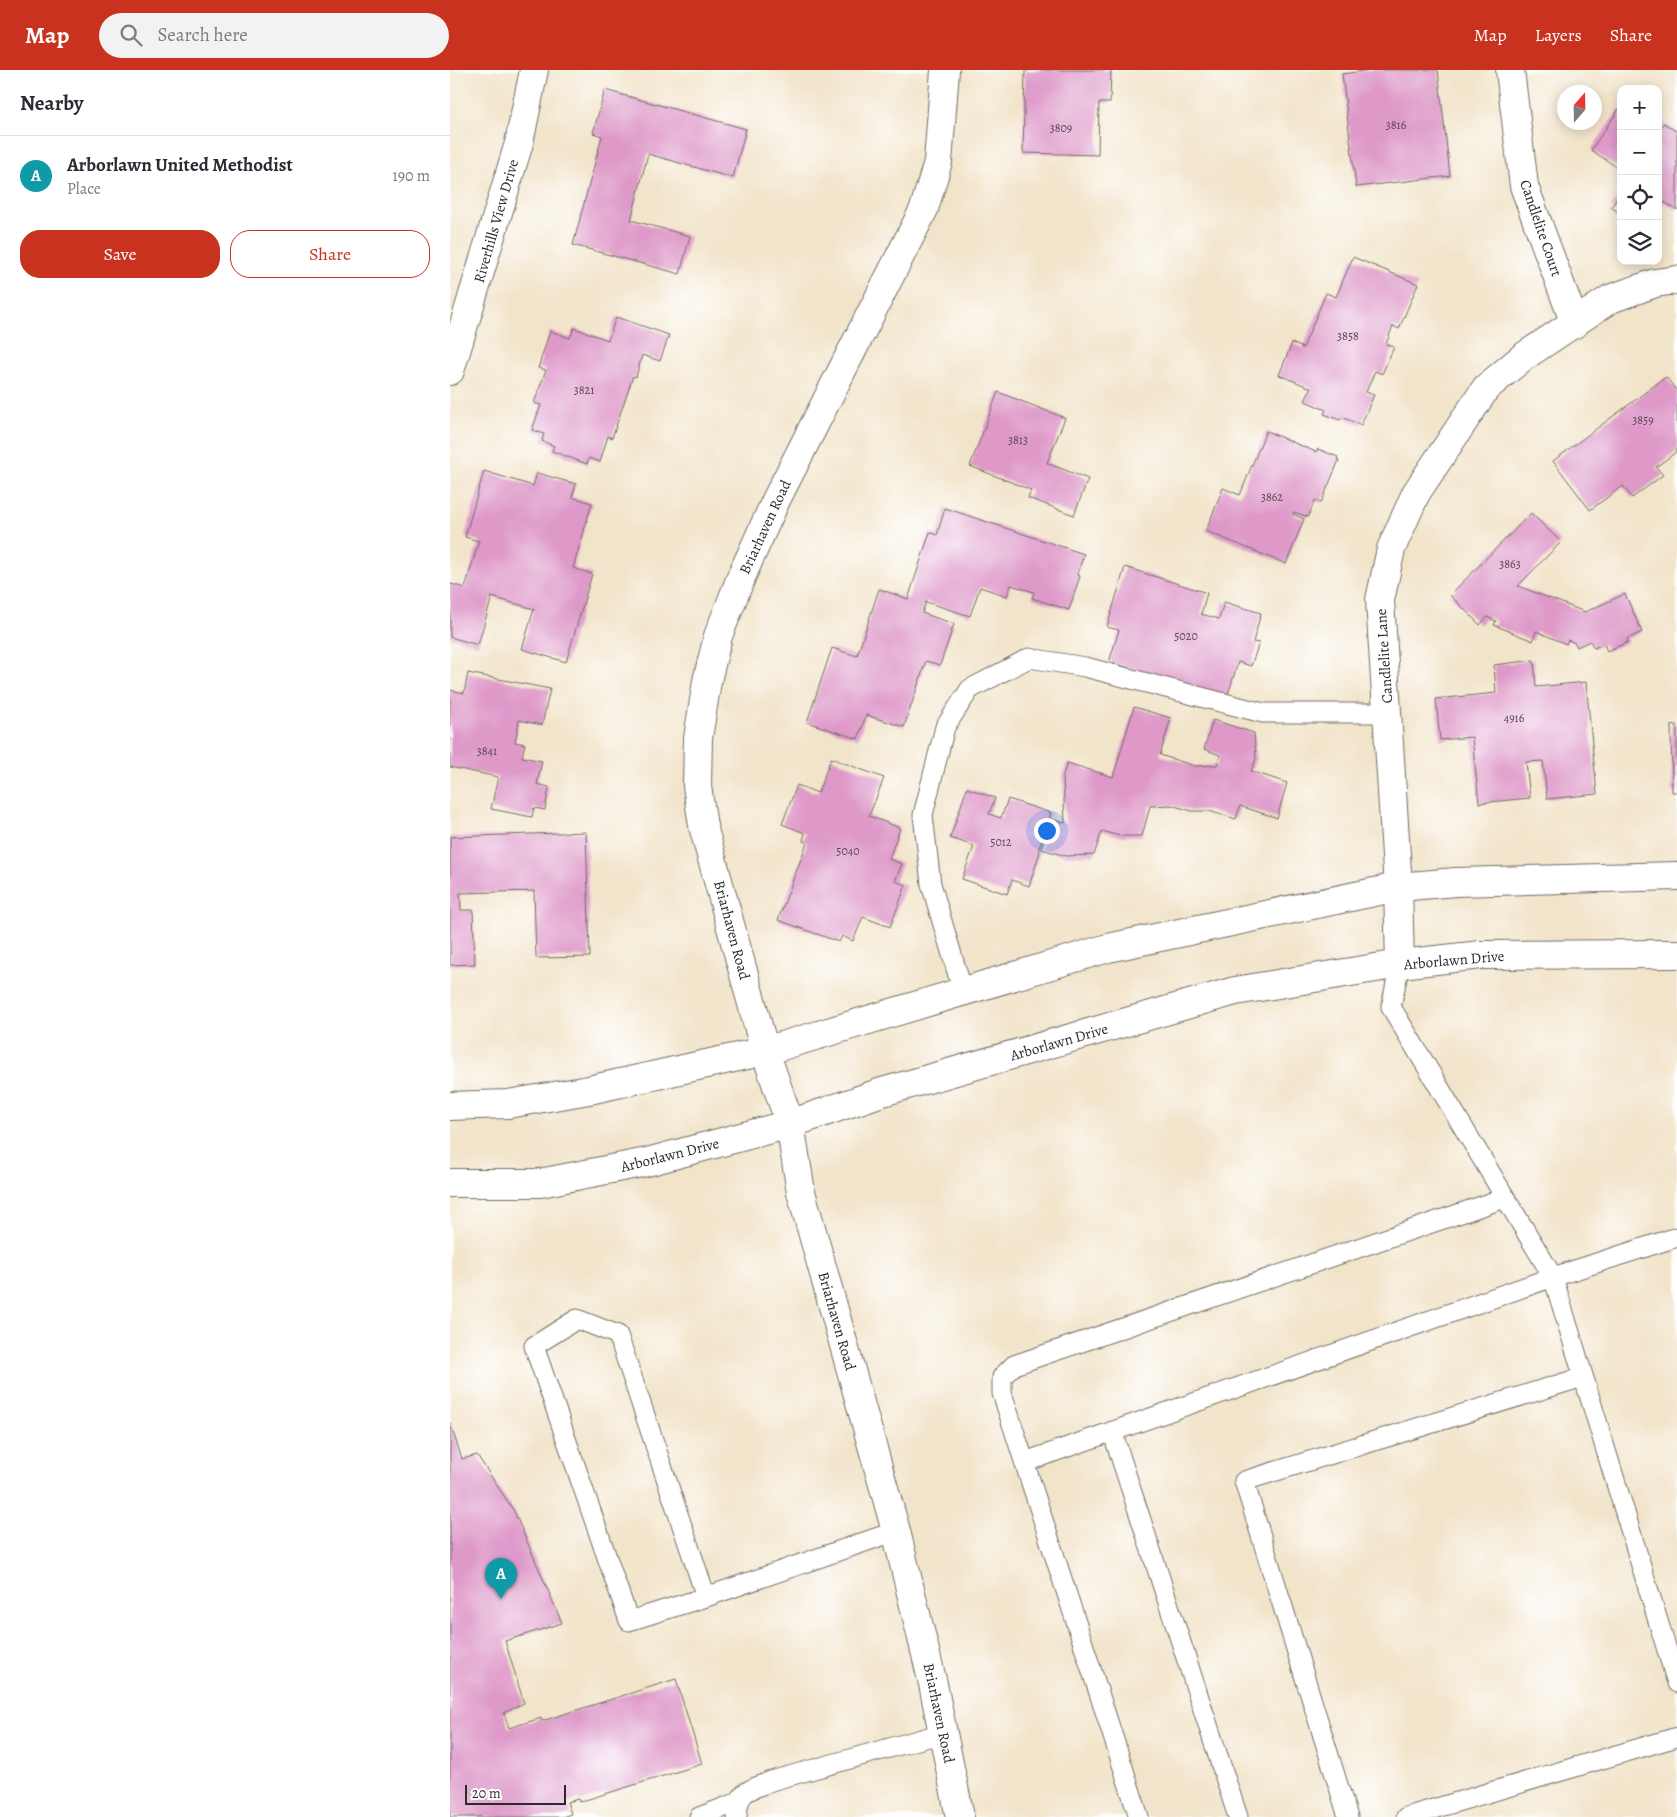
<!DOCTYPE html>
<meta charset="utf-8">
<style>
:root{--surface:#fff;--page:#f2f2f3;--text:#2b2b33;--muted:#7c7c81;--line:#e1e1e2;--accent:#c8321e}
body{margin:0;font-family:Alegreya,serif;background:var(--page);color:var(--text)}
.controls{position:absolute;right:15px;top:15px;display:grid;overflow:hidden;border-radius:10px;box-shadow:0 2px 12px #0003}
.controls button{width:45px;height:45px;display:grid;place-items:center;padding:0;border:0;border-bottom:1px solid var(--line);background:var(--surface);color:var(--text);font:25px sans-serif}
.compass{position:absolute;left:1107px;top:15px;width:45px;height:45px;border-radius:50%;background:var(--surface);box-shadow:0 2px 12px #0003;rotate:20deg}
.scale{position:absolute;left:15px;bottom:12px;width:101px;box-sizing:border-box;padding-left:5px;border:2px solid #2b2b2b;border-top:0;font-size:14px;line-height:18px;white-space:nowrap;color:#2b2b2b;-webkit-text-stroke:4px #fff;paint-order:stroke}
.you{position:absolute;left:596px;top:760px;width:18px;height:18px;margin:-12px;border:4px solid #fff;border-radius:50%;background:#1a73e8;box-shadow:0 0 0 8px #1a73e833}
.badge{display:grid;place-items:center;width:32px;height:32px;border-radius:50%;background:var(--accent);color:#fff;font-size:16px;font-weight:700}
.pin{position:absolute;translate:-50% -41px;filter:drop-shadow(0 1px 2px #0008)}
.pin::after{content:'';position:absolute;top:26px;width:18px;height:15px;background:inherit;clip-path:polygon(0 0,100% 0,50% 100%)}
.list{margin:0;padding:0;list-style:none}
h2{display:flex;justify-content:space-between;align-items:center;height:65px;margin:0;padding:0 20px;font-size:21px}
h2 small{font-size:16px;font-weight:400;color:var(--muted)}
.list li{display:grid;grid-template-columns:32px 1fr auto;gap:15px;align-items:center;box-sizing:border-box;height:80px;padding:0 20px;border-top:1px solid var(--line)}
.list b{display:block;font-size:19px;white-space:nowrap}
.list p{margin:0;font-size:16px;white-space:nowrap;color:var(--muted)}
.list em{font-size:16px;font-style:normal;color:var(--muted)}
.actions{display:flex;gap:10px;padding:15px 20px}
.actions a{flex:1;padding:11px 0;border:1px solid var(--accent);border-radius:20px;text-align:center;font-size:18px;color:var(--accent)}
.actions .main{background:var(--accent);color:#fff}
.icon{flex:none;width:28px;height:28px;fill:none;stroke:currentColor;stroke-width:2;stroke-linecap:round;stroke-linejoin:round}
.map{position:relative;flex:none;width:1227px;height:1747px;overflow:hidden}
header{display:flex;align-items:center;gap:30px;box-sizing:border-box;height:70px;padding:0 25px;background:var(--accent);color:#fff}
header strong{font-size:24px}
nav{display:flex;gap:28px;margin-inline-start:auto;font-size:18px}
.search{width:350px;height:45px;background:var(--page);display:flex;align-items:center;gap:12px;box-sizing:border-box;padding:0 18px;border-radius:28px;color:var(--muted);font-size:19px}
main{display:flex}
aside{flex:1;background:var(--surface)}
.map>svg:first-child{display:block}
.building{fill:#de99c9}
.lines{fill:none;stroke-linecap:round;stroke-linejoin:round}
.service-casing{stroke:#716c63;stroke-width:21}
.minor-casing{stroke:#716c63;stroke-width:30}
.tertiary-casing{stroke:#716c63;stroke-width:30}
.secondary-casing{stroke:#716c63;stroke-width:30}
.service{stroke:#fff;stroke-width:19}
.minor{stroke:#fff;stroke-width:28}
.tertiary{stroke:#fff;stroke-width:28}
.secondary{stroke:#fff;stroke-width:28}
.labels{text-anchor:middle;stroke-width:5;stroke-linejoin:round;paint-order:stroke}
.number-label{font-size:12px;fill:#584652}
.street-label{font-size:15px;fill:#2b2b2b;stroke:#fff}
</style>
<header>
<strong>Map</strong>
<div class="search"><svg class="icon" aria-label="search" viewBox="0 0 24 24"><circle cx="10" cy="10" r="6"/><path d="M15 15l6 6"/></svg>Search here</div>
<nav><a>Map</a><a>Layers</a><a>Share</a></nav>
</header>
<main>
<aside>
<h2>Nearby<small></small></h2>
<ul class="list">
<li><span class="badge" style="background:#0f9aa8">A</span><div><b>Arborlawn United Methodist</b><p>Place</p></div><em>190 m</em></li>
</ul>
<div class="actions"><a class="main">Save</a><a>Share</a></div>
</aside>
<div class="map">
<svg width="1227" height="1747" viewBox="0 0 1227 1747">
<rect width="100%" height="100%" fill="#fff"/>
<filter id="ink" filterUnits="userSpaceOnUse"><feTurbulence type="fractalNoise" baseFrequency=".02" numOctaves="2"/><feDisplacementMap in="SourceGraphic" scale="10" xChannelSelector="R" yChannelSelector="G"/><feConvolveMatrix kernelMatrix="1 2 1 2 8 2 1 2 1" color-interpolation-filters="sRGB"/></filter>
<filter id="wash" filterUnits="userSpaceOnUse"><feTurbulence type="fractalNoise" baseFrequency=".0096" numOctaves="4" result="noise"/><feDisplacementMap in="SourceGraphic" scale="20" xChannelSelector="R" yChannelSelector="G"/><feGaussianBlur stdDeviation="1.12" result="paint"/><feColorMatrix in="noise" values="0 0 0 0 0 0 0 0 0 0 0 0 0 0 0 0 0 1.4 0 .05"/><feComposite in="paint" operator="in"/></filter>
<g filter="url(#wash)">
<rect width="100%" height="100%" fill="#f2e4ca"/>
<g id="blocks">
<path class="building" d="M584,0H661L660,33H649L648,85L573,83L575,1Z
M921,0H988L1000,106L906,117L892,4Z
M155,20L296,59L283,108L198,84L181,150L240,166L230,204L123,175L152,66L143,63Z
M1169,39L1171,40V100L1141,80Z
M1214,53L1227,62V140L1214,132L1208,140V61Z
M1171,123V144L1161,137Z
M903,187L968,214L949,259L943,256L936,274L944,277L932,304L925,301L916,322L924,325L911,355L892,347L890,350L874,344L876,340L855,331L861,318L829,305L842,273L853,278L876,223L886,227Z
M166,247L219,265L210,291L192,285L186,307L183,306L162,368L158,366L150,392L139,388L137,394L102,381L104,376L92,371L94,364L82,360L91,335L84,333L96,300L88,298L100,261L120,268L124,258L158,270Z
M1216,307L1227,321V378L1225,380L1226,382L1206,397L1213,405L1182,428L1173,416L1140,440L1103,391Z
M548,322L615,348L597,393L638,409L624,445L578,428L581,420L520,396Z
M816,361L866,382L868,379L888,387L887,389L889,390L871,433L865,430L858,447L844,442L843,444L854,449L836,494L756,461L773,418L790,425Z
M34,401L83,416L87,403L126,414L122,427L142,433L123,498L142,504L116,592L72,579L84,539L42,527L28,575L0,567V517L1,514L15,518L29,471L15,467Z
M495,438L634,484L627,505L630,506L619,540L582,528L584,522L561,515L557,526L530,517L520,546L476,532L472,543L504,554L490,595L476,591L454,657L416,645L408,669L357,652L382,578L407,586L429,519L458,529L480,462L487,465Z
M1081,443L1111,472L1068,516L1135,542L1175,524L1192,562L1177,569L1178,572L1157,581L1154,574L1144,578L1140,571L1127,577L1125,573L1118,570L1116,574L1086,561L1083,571L1044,555L1046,551L1037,547L1030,555L1000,525Z
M675,497L757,523L751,544L769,549L774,532L811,543L803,572L809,573L801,596L788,592L777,628L659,592L669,560L657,557Z
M1084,590L1086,617L1136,612L1147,724L1097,729L1093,691L1076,692L1080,728L1029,733L1022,667L990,670L986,629L1046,623L1044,595Z
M18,603L100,619L92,655L69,650L65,672L75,674L72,687L92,691L87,714L99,717L95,740L84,738L82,747L41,739L48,707L0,697V620L14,623Z
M684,637L721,648L710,685L745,696L767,695L770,685L754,679L763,650L804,663L806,689L801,701L837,713L827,748L790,736L786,749L759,741H742L721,735L700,736L692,766H669L652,761L644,785L616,786L591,779L600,749L615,753L613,705L617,693L663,707Z
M1227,655V722H1222L1221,656Z
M381,688L434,708L419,746L450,758L439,789L452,794L445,811L456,815L440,857L413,847L403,871L392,866L389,872L328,850L357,773L353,771L355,763L332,754L347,715L368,723Z
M517,718L545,728L539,744L551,748L558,729L601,743L588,781L590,782L579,816L562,810L557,824L512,809L524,776L500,768Z
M136,762L140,887L86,888L84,821L10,823L11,840H23L25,894L0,895V767Z
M0,1353L12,1389L27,1385L64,1441L112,1553L55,1571L74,1633L54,1643L59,1658L91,1648L92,1651L226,1609L252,1694L129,1732L128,1729L117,1732L121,1744L112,1747H0Z"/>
</g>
</g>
<g filter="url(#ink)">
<use href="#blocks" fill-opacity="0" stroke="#716c63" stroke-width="1"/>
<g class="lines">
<g class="service-casing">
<path id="service" d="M950,894L941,937L1103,1207L1227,1167
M513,922L481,814L473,745L495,657L520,619L579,588L635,597L813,643H937
M662,1361L788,1747
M575,1392L1103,1207L1227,1613
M256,1527L179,1551L84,1276L127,1249L168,1265L256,1527L446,1461
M249,1747L288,1732
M287,1747C288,1719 299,1721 321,1711L493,1663
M689,1747L552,1323V1307L564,1295L1055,1128
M898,1747L794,1411L1133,1307
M956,1747L1227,1667"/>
</g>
<g class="minor-casing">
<path id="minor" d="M1060,0L1074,116L1125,254
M0,301L69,73L84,0
M950,894L948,817L930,530L941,479L966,423L1036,318L1073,287L1160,229L1205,213L1227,210
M315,981L253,756L247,716L248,668L257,611L268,566L292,505L326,430L474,139L488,92L495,0"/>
</g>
<g class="tertiary-casing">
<path id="tertiary" d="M315,981L340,1054L351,1122L446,1461L483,1614L510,1747"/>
</g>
<g class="secondary-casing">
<path id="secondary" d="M0,1036L58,1034L139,1020L315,981L658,878L948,817L1006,812L1227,806
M0,1113H90L197,1092L340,1054L429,1023L785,921L950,894L1031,885L1227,884"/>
</g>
<use href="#service" class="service"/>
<use href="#minor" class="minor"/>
<use href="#tertiary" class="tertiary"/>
<use href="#secondary" class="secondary"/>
</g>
</g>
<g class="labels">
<g class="number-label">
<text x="946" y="59">3816</text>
<text x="611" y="62">3809</text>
<text x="898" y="270">3858</text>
<text x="134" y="324">3821</text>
<text x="1193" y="354">3859</text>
<text x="568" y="374">3813</text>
<text x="822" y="431">3862</text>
<text x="1060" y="498">3863</text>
<text x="736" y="570">5020</text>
<text x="1064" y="652">4916</text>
<text x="37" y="685">3841</text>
<text x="551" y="776">5012</text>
<text x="398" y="785">5040</text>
</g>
<g class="street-label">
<text transform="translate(46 151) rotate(-74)" y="5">Riverhills View Drive</text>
<text transform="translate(1091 158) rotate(71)" y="5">Candlelite Court</text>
<text transform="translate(315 457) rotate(-65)" y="5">Briarhaven Road</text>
<text transform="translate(934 586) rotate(-94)" y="5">Candlelite Lane</text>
<text transform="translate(282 860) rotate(75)" y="5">Briarhaven Road</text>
<text transform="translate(1004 890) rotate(-5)" y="5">Arborlawn Drive</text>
<text transform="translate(609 972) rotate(-16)" y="5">Arborlawn Drive</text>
<text transform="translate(220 1085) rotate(-14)" y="5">Arborlawn Drive</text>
<text transform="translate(387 1251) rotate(74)" y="5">Briarhaven Road</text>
<text transform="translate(489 1643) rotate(78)" y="5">Briarhaven Road</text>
</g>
</g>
</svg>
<div class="controls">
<button>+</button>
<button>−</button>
<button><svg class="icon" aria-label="locate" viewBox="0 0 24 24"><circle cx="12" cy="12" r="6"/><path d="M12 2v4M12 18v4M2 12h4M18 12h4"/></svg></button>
<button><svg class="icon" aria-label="layers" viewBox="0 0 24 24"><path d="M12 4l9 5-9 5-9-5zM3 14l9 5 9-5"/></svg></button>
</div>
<svg class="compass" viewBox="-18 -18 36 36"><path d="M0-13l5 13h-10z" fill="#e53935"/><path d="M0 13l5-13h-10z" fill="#7c7c81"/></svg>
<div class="scale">20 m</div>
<div class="you"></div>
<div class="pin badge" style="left:51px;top:1529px;background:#0f9aa8">A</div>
</div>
</main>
